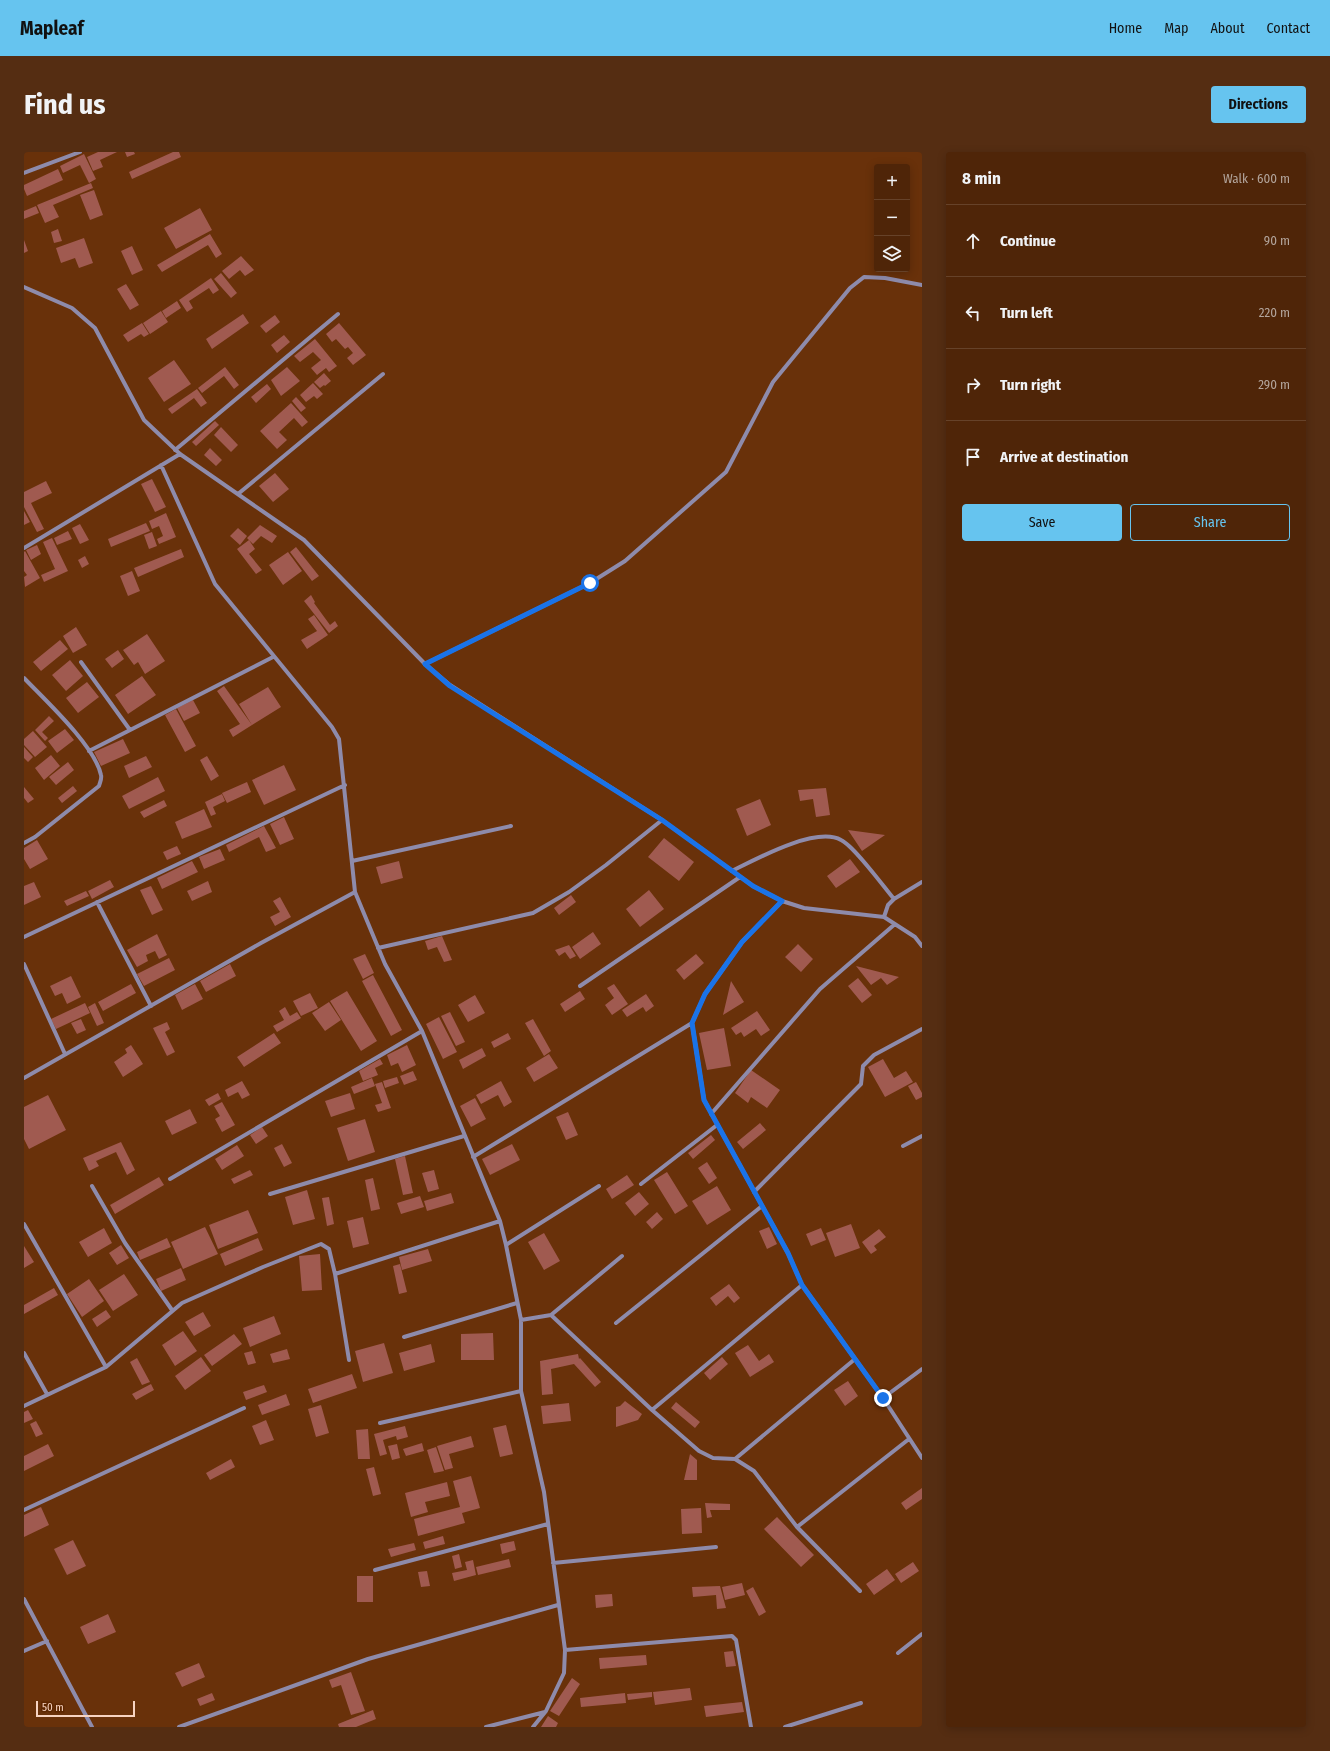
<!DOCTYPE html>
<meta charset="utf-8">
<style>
:root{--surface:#4f2508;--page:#552d12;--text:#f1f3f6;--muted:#b3a59c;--line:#664229;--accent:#66c4ef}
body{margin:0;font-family:"Fira Sans Condensed",sans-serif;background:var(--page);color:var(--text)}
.controls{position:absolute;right:12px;top:12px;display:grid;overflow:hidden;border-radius:4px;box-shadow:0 2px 10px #0003}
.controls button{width:36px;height:36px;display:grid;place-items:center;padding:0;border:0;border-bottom:1px solid var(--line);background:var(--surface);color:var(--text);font:20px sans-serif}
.scale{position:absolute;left:12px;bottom:10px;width:99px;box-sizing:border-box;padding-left:4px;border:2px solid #f7d3c1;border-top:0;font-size:11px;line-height:14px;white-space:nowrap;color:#f7d3c1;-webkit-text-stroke:3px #5d2600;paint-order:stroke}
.stop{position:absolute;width:12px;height:12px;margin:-9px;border:3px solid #1a73e8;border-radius:50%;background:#fff}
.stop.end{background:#1a73e8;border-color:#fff;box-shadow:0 1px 4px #0008}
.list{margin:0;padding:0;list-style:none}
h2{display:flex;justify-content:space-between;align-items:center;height:52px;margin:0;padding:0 16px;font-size:17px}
h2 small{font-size:13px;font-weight:400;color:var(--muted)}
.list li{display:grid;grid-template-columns:26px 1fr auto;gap:12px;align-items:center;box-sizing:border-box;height:72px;padding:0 16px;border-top:1px solid var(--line)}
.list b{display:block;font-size:15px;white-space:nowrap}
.list em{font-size:13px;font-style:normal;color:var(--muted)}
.actions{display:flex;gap:8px;padding:12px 16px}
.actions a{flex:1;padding:9px 0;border:1px solid var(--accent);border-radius:4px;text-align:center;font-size:14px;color:var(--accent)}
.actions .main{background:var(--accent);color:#111}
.icon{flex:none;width:22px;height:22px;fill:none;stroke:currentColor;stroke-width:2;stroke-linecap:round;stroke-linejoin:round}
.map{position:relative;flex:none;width:898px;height:1575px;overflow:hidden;border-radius:4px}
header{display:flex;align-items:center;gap:24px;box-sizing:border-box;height:56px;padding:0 20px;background:var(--accent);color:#111}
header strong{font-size:19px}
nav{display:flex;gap:22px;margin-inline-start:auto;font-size:14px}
.intro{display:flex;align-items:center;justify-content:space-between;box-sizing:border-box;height:96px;padding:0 24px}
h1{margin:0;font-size:28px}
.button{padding:10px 18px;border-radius:4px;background:var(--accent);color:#111;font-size:14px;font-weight:700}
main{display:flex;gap:24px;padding:0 24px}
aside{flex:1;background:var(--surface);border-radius:4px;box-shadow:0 2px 10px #0003}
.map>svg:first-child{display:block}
.building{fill:#a05a50}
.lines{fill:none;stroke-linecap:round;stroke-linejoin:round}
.street{stroke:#8e8bab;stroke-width:4}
.route{stroke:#1a73e8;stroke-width:5}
</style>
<header>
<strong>Mapleaf</strong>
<nav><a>Home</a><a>Map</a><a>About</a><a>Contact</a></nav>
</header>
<div class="intro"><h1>Find us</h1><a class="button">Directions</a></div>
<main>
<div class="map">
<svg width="898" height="1575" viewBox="0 0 898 1575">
<rect width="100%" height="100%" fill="#69310a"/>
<path class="building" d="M74,0H93L76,8L79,15L69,19L63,5Z
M101,0H110L111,2L103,5Z
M149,0H155L157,5L108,27L105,20Z
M60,2L72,27L65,31L56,13L39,21L36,14Z
M34,17L39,28L3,44L0,37V33Z
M67,31L69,36L29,53L35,65L21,71L13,53Z
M70,38L79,63L66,68L56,43Z
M12,54L15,61L0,67V59Z
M176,56L188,78L152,97L140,76Z
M34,77L38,89L30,91L27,80Z
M186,82L198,102L192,106L184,93L138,120L133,113Z
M60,86L69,111L55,116L51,106L37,111L32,96Z
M0,88L4,99L0,101Z
M108,94L119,118L108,123L97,99Z
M217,104L230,118L221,124L216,118L205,127L198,119Z
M197,121L213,141L207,146L190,127Z
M187,126L195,138L189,142L185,136L165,149L169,156L163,160L155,148Z
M102,132L115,153L106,158L93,137Z
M153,149L157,156L142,166L138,159Z
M137,159L144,170L126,182L119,171Z
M219,162L225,171L188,197L182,187Z
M251,163L256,170L242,181L236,174Z
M118,171L125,182L120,185L117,182L104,190L99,183Z
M315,171L342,203L329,213L323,206L329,201L324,195L321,197L312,187L308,190L302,182Z
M260,183L266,190L253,201L247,193Z
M291,187L313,214L305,220L302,216L293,223L287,216L297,208L289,200L276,210L270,204Z
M150,208L167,232L140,250L124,226Z
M201,215L215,233L210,237L200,224L178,241L174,236Z
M263,215L276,229L257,244L247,228Z
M300,221L307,229L301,234L300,233L296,236L290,230Z
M289,231L299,242L293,247L290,244L282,250L276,243Z
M243,232L247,237L232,251L227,245Z
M173,237L183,251L177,255L170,246L148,262L144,257Z
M272,245L282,256L277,260L268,249Z
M267,251L284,270L278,275L270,266L255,280L263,288L253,297L236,279Z
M191,269L195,273L172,294L168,290Z
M197,275L214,293L207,300L190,283Z
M186,296L198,308L192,314L180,303Z
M251,321L265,337L249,350L235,334Z
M128,327L142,355L131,360L117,332Z
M22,329L28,341L7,351L20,377L13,380L0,355V340Z
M0,359L6,370L0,373Z
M142,361L152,385L135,392L133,387L139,384L135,374L128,377L125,369Z
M122,371L126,379L87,395L84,387Z
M56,372L65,388L56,392L48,376Z
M236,373L253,384L248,391L237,384L229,392L223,386Z
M214,376L223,384L216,393L206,384Z
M44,379L48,387L33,393L30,386Z
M128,380L133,394L125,397L120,383Z
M28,386L44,419L20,430L17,423L31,417L19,390Z
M225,388L231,397L225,402L238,418L232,422L213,397Z
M13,393L17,402L7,408L2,398Z
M272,395L295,424L288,429L266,400Z
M157,397L160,405L114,425L110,416Z
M1,399L16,426L1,435L0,425L3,423L0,419V400Z
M264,400L278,419L259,433L245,413Z
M61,404L65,412L58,416L54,408Z
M108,419L116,439L104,444L96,424Z
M287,443L291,450L290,451L306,473L311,469L314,474L305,481L280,449Z
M290,463L304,483L283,497L277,488L293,479L284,467Z
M52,475L63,493L49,501L39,484Z
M123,482L141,509L121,522L114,510L110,513L99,498Z
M36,488L44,497L17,519L9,510Z
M94,498L100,507L88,516L81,507Z
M46,508L59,524L42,539L28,523Z
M118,524L132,543L104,562L91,543Z
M63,530L75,545L54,561L42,546Z
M200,534L228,573L209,585L205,578L216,572L193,539Z
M244,535L257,555L228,573L215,552Z
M169,548L176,561L160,569L153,556Z
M152,557L172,594L161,600L141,563Z
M25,564L30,569L18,580L24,586L21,589L11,578Z
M41,577L50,588L33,601L24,589Z
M9,579L23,595L11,605L0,593V587Z
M99,587L106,601L77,614L70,600Z
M0,595L9,605L4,610L0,606Z
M27,603L36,614L20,628L11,616Z
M122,604L128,615L105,626L100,614Z
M183,604L195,624L187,629L176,608Z
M44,610L50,618L32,633L25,625Z
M260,613L272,638L240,653L228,628Z
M134,625L141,639L105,657L98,644Z
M223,630L227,640L203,651L198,641Z
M49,634L53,639L38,651L34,646Z
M0,635L10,647L4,651L0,646Z
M802,636L806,663L792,665L789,647L776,649L774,638Z
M198,642L201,649L189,655L192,662L187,664L181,650Z
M736,647L747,673L723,684L712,657Z
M140,648L143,654L120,666L116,660Z
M180,657L188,675L158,687L151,670Z
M260,665L270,687L256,693L246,672Z
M240,674L252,696L242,700L235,685L205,700L202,693Z
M824,678L861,683L838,699Z
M640,686L670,710L655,729L624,705Z
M13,688L24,707L6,717L0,707V696Z
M153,694L157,702L143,708L139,700Z
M196,697L201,708L180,717L175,705Z
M826,707L836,720L812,736L803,724Z
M168,709L174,720L138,737L133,726Z
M375,709L379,726L357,732L352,715Z
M86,728L90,735L68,747L64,739Z
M184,729L188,740L168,749L163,739Z
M10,730L17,745L0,753V734Z
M127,734L139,758L128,763L116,738Z
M625,738L640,757L616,775L602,757Z
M62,739L65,744L43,754L40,749Z
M547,743L552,750L535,763L530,756Z
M256,745L267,765L251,774L246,765L256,760L249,749Z
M569,780L577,792L556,807L548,795Z
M133,782L143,803L135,807L131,799L122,803L124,809L113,815L103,798Z
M418,784L428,808L420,810L413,795L404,798L401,789Z
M774,792L789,807L777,820L761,805Z
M545,793L552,804L546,807L541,800L535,804L531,798Z
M341,802L350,821L339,827L329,807Z
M672,802L680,811L660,828L652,818Z
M145,806L151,818L120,834L113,822Z
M206,812L212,824L182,840L176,829Z
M832,814L875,825L863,833L857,826L847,833Z
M349,823L378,878L367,884L338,829Z
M47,824L57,845L43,852L38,841L31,844L26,834Z
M834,826L848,843L838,851L824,834Z
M707,829L720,850L699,863Z
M107,832L112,841L79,859L74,850Z
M171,832L179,847L158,858L151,843Z
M590,832L604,852L588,863L581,853L590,846L583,836Z
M323,839L353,889L337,899L306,849Z
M556,839L561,847L541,860L536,852Z
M286,841L294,856L277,864L269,849Z
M622,842L630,854L622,860L619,855L603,865L598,858Z
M451,843L461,861L444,870L434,853Z
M305,850L317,868L301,879L288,861Z
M61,851L66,861L32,877L27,867Z
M71,851L80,871L73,874L64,855Z
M261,855L266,864L273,860L277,866L253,880L249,874L260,868L255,859Z
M733,859L746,878L737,884L732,877L720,885L717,880L712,883L707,876Z
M426,860L441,890L432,894L417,864Z
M415,865L433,900L419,907L402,872Z
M57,867L62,878L53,882L47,871Z
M509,867L527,899L520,904L501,871Z
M143,870L146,877L141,880L151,900L143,904L129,876Z
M700,876L707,914L683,918L675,881Z
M250,881L257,891L220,915L213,905Z
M484,881L487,887L470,896L467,890Z
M107,893L119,912L99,925L90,910L103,901L101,897Z
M383,893L392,913L378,920L374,911L367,914L363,903Z
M458,896L462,904L439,917L435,908Z
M525,902L534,916L510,930L502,916Z
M356,907L359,912L351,916L354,923L339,929L335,919Z
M859,907L870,926L882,919L889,930L861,945L844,915Z
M727,918L756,938L743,956L727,945L724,951L711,941Z
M389,919L393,928L380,933L376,924Z
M373,925L375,931L361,936L359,929Z
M348,926L351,934L330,942L327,935Z
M218,929L226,943L218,947L214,940L204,945L201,938Z
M477,929L488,950L480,955L474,943L457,952L452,943Z
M358,930L367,956L354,960L351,953L358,951L351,932Z
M892,930L898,941V945L892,948L884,934Z
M194,941L197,947L185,954L181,948Z
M326,941L331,957L307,965L301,949Z
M24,943L42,978L5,997L0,987V955Z
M451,946L462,967L447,975L436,954Z
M198,950L211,973L198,980L191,967L196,964L190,954Z
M166,957L173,971L148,983L141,969Z
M544,960L554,983L542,988L532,965Z
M341,967L351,1000L324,1009L313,976Z
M736,971L742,978L719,997L713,990Z
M238,975L244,984L232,992L226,983Z
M687,983L691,988L669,1007L664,1001Z
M97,990L111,1018L103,1023L92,1000L72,1009L75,1014L65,1019L59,1006Z
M258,992L268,1011L260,1015L250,996Z
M488,992L496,1008L466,1023L458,1007Z
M213,993L220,1004L198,1018L191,1007Z
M381,1004L389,1041L379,1043L371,1007Z
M683,1010L693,1026L685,1032L674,1016Z
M226,1018L229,1023L210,1032L207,1027Z
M410,1018L415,1037L404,1040L398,1021Z
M643,1020L664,1054L651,1062L630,1028Z
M603,1023L610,1033L588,1047L582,1037Z
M135,1025L140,1033L91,1062L86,1053Z
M349,1026L356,1057L347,1059L341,1028Z
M693,1034L707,1058L683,1073L668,1049Z
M283,1038L291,1067L269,1073L261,1045Z
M615,1040L625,1052L611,1064L601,1051Z
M427,1041L430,1051L403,1059L400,1049Z
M396,1044L400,1055L377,1062L373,1051Z
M305,1045L310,1072L303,1074L298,1046Z
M224,1058L234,1081L194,1097L185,1073Z
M633,1060L639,1067L628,1077L622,1070Z
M339,1065L345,1092L329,1096L323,1069Z
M827,1072L836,1096L811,1105L802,1081Z
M181,1075L194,1102L159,1117L147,1090Z
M745,1075L753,1092L743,1097L735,1079Z
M80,1076L88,1091L64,1105L55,1090Z
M797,1076L802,1088L787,1094L782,1082Z
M855,1077L862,1085L850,1094L853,1098L847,1102L838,1090Z
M520,1081L536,1109L520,1118L504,1090Z
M143,1086L147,1095L116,1108L113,1100Z
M234,1086L239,1098L201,1114L196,1102Z
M97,1093L105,1106L93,1113L85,1101Z
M0,1094L10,1110L0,1116Z
M404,1097L408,1109L378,1118L375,1105Z
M296,1102L298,1138L278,1139L275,1104Z
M376,1112L383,1140L375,1142L369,1114Z
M157,1116L162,1128L137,1139L132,1127Z
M100,1122L114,1143L89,1159L75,1138Z
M65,1127L80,1149L58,1165L43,1142Z
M705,1132L716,1146L710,1151L704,1144L692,1154L686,1146Z
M30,1136L34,1143L0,1162V1153Z
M82,1158L87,1165L73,1175L68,1167Z
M179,1160L187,1174L170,1184L161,1170Z
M250,1164L257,1182L226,1195L219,1176Z
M159,1179L173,1199L151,1214L138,1193Z
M469,1181L470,1208H437V1182Z
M210,1182L218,1192L188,1214L180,1203Z
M360,1191L369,1221L339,1230L331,1199Z
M407,1192L411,1210L380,1219L375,1201Z
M724,1193L735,1209L745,1202L750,1210L726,1225L711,1201Z
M263,1197L266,1207L249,1211L246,1202Z
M228,1199L232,1211L224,1213L220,1201Z
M554,1202L555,1207L556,1206L577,1230L571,1235L550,1212L527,1217L529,1242L518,1243L516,1209Z
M177,1205L187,1219L161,1238L151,1224Z
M698,1205L704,1212L686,1228L680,1221Z
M113,1206L126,1230L118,1233L106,1210Z
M328,1222L333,1236L289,1251L284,1237Z
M824,1229L834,1244L821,1254L810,1238Z
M127,1232L130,1238L112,1248L108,1242Z
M240,1233L243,1240L222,1248L219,1240Z
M262,1242L266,1253L238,1263L234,1253Z
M601,1249L618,1262L614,1268L592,1275V1255L596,1254Z
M652,1250L676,1270L671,1276L647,1256Z
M545,1251L547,1269L519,1272L517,1254Z
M297,1253L305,1281L292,1285L284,1257Z
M4,1258L9,1267L0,1271V1260Z
M242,1268L250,1288L236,1293L228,1274Z
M12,1269L19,1282L12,1285L6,1272Z
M482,1273L489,1302L476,1305L469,1276Z
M381,1274L384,1285L373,1288L372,1284L359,1288L363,1302L356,1304L350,1282Z
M344,1277L346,1307H334L332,1278Z
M447,1284L450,1295L425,1302L429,1316L421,1318L413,1294Z
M398,1291L400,1299L382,1304L379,1297Z
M24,1292L30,1304L0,1319V1304Z
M373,1292L376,1306L368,1308L364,1294Z
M412,1295L420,1319L410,1321L403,1298Z
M666,1302L673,1308V1328H660Z
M207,1307L211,1315L186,1328L182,1321Z
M350,1315L357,1342L349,1344L342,1317Z
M447,1324L456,1356L438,1361L441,1371L394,1384L390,1367L436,1355L429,1329Z
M423,1330L426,1344L401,1350L404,1360L387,1365L381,1341Z
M898,1336V1347L882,1358L877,1351Z
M681,1351L706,1352V1358H686L688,1365L683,1366Z
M17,1355L25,1373L0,1385V1363Z
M677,1356L678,1381L658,1382L657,1357Z
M753,1365L790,1403L777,1415L740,1377Z
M419,1384L421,1392L401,1397L399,1390Z
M49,1388L62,1414L43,1423L30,1397Z
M490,1389L492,1398L478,1402L476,1392Z
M390,1391L392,1398L367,1405L364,1397Z
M435,1402L438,1415L431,1417L428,1404Z
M485,1407L487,1415L454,1423L452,1415Z
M449,1408L452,1423L430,1429L428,1421L443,1418L441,1410Z
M889,1410L895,1419L877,1431L871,1422Z
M863,1417L871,1428L850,1443L842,1432Z
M403,1419L406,1434L397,1435L394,1420Z
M333,1424H349V1450H333Z
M718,1431L721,1443L701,1448L698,1435Z
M696,1434L702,1456L693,1457L692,1443L669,1445L668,1435Z
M729,1435L742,1460L735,1464L722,1439Z
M588,1442L589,1454L572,1456L571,1443Z
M84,1462L92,1480L64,1492L56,1475Z
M709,1499L712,1514L702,1515L700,1500Z
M622,1503L623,1513L576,1517L575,1506Z
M175,1511L181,1525L158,1535L151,1521Z
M327,1520L341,1559L327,1563L317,1533L308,1536L305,1528Z
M548,1526L556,1532L535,1564L526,1559Z
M666,1536L668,1548L631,1553L629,1540Z
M628,1540V1545L604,1548L603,1542Z
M188,1541L191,1548L176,1554L173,1547Z
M601,1541L602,1551L557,1555L556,1546Z
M718,1550L720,1560L682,1565L680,1554Z
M349,1558L352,1567L332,1575H315L314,1572Z
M524,1564L534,1571L532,1575H517Z"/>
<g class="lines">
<path class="street" d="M0,21L56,0
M0,135L48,156L71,176L120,268L156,302L280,388L401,512L426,533L638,668L729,734L758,749L780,756L860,765L891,785L898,794
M151,298L314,162
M137,313L191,432L308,575L315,587L331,740L361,812L398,879L476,1069L482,1093L497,1168V1239L520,1340L541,1498L540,1521L522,1559L509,1575
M214,342L359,222
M0,396L156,302
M57,510L106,578
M401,512L566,431L601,409L702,320L749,230L826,136L840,125L861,126L898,133
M0,526C21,548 71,594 77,623C78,627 76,630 75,634L11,685L0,691
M65,599L249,505
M328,709L487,674
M708,719C732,707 792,674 817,688C830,694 859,734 870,747
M758,749L718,790L681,842L668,871L680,948L764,1101L778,1133L859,1246L898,1306
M73,750L127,854
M860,765L864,753L870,747L898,730
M0,785L321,633
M354,796L509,761L545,740L582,713L638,668
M0,812L41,902
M556,834L716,725
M0,926L237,791L331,740
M687,962L796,837L871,772
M879,994L898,984
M449,1005L668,871
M146,1027L398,879
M617,1032L693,973
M68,1034L101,1091L148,1158
M730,1040L837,932L839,914L850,903L898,877
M246,1042L440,984
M0,1072L82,1215
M482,1093L575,1034
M311,1122L476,1069
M527,1163L628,1258L675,1299L689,1306L711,1307L730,1319L773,1375L836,1439
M497,1168L527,1163L598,1104
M592,1171L738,1054
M380,1185L493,1151
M0,1201L23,1242
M859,1246L898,1217
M0,1254L82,1215L158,1151L239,1115L297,1092L305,1097L311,1122L325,1208
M628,1258L778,1133
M356,1271L497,1239
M711,1307L831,1207
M0,1358L220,1256
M773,1375L885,1287
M529,1411L692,1395
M351,1418L524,1372
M0,1447L68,1575
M541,1498L708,1484L712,1488L727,1575
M0,1499L23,1489
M874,1501L898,1482
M155,1575L344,1507L534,1453
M462,1575L521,1560
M761,1575L837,1551"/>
</g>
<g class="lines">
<path class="route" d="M566,431L401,512L426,534L638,668L729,734L758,749L718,790L681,842L668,871L680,948L764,1101L778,1133L859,1246"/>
</g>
</svg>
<div class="controls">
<button>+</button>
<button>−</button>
<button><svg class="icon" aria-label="layers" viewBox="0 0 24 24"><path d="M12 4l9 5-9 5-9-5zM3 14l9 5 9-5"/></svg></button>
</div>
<div class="scale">50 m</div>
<div class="stop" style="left:566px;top:431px"></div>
<div class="stop end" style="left:859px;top:1246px"></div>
</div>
<aside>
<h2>8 min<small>Walk · 600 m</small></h2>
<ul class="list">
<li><svg class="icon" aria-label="ahead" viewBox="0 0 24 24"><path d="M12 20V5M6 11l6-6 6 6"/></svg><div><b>Continue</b></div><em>90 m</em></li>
<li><svg class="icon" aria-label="left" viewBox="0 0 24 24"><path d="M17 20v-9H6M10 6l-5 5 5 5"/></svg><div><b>Turn left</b></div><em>220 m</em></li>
<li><svg class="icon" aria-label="right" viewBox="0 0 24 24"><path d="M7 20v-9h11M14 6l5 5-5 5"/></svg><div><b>Turn right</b></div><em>290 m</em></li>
<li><svg class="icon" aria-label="arrive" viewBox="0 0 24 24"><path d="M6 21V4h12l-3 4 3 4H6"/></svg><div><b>Arrive at destination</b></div></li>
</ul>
<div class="actions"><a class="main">Save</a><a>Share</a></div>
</aside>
</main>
